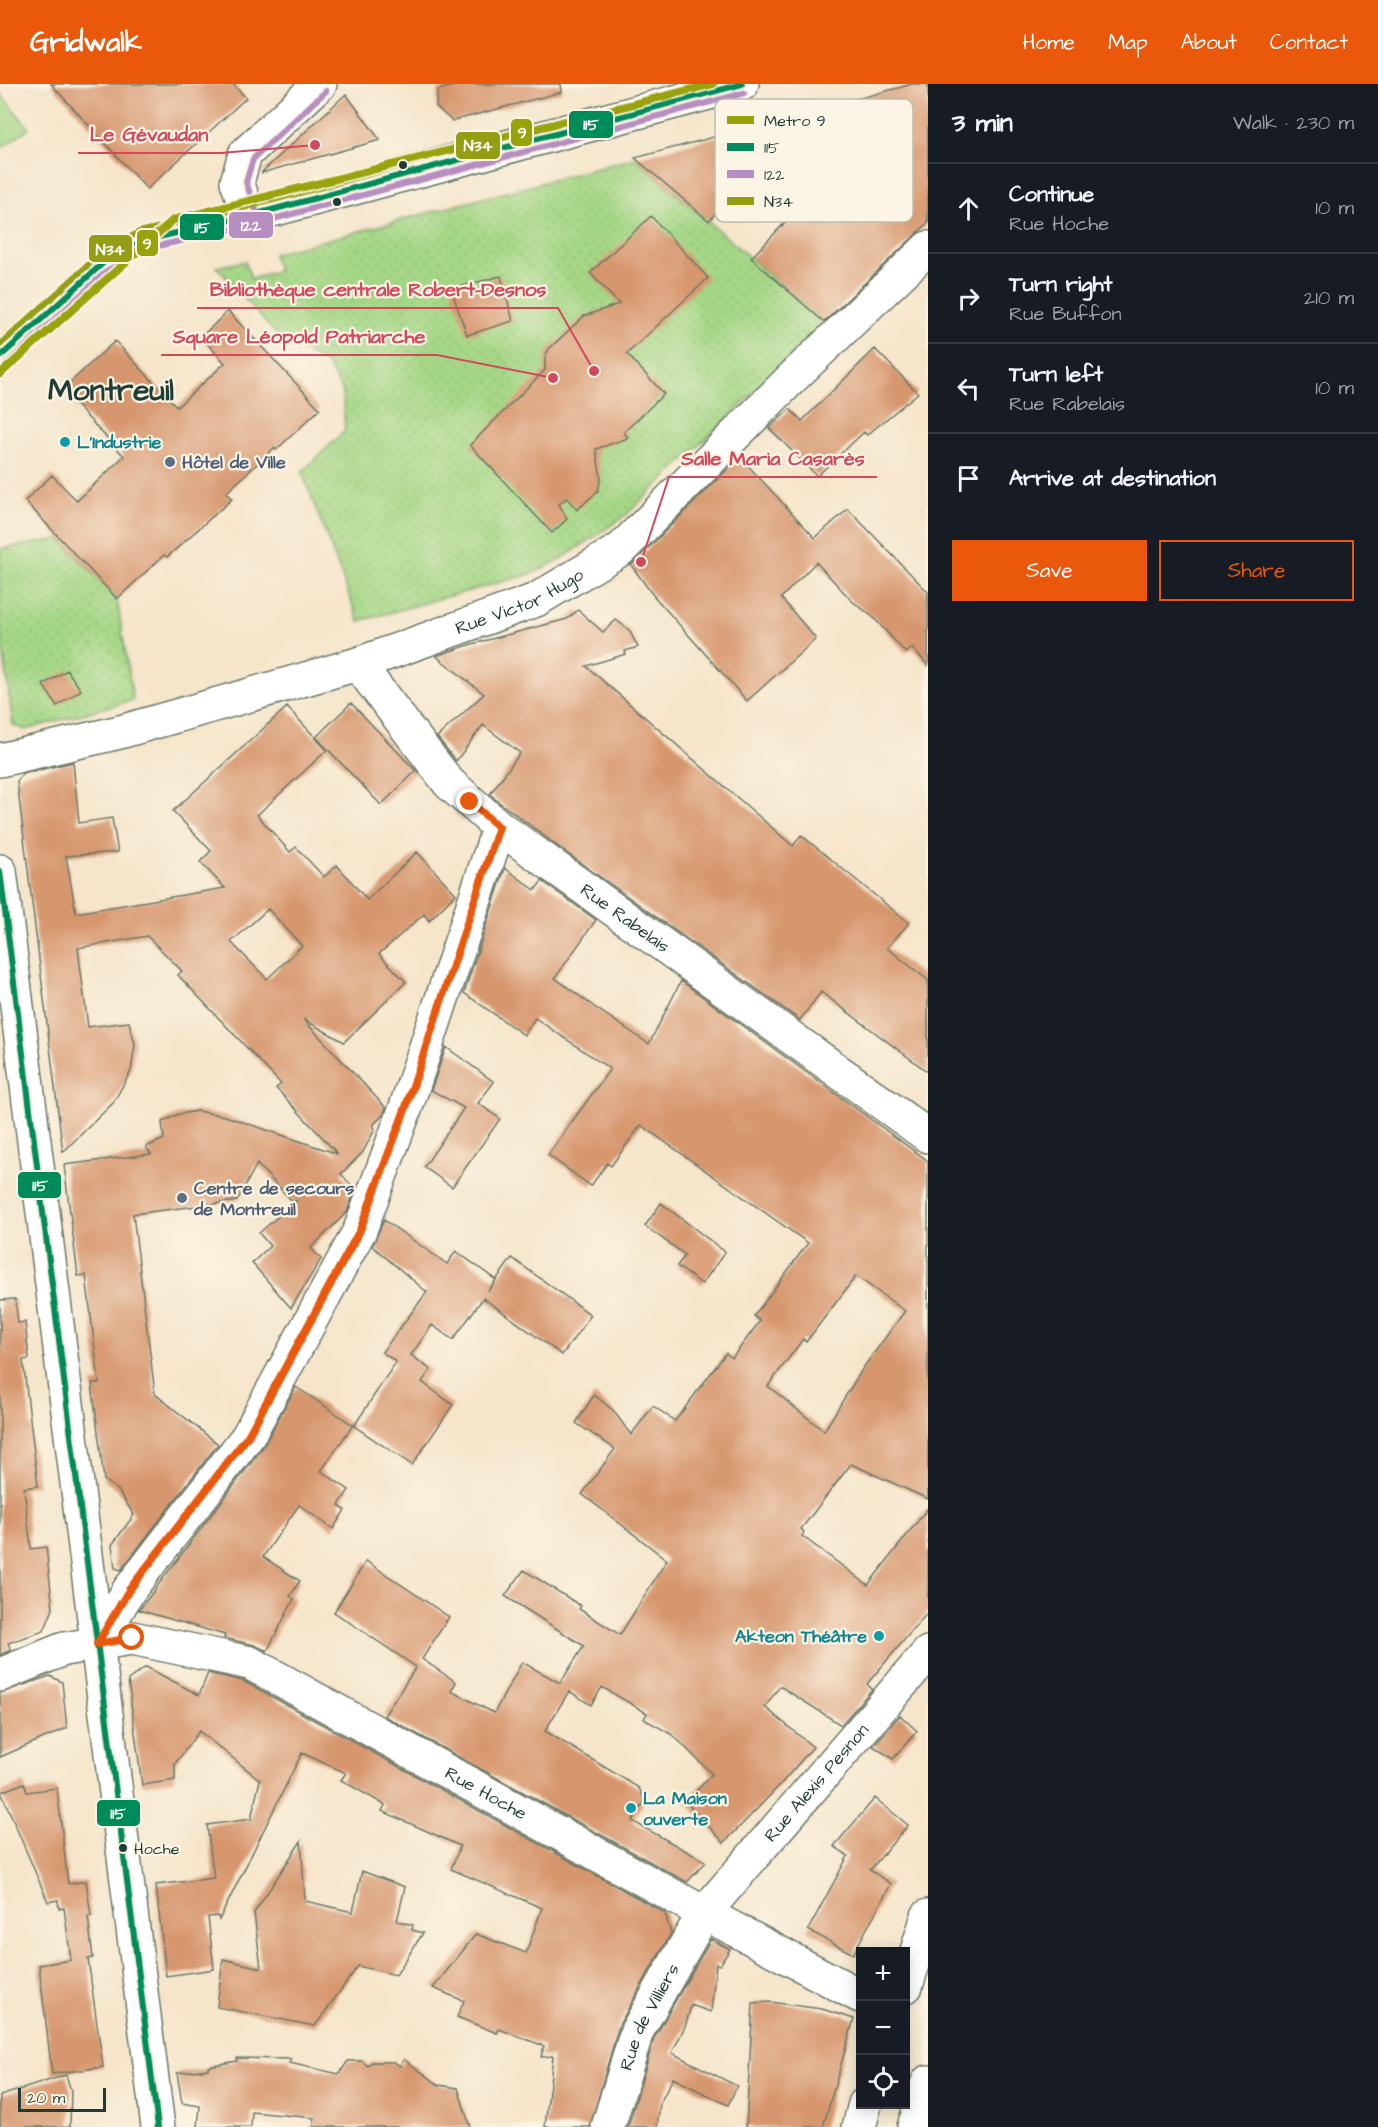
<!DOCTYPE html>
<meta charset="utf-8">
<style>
:root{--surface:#171b24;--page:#20242c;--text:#f1f3f6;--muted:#9ea1a6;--line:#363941;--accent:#ea580c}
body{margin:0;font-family:"Architects Daughter",sans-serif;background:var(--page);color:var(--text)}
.controls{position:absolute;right:18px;bottom:18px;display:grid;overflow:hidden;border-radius:0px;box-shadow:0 3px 15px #0003}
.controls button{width:54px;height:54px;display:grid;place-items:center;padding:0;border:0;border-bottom:2px solid var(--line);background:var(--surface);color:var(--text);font:30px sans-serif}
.scale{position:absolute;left:18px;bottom:15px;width:88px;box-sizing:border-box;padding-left:6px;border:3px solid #1f3d34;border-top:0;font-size:16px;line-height:21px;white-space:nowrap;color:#1f3d34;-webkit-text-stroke:4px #fcf5e5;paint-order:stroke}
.stop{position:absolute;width:18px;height:18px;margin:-14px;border:4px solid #ea580c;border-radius:50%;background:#fff}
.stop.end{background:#ea580c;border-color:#fff;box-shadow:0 2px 6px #0008}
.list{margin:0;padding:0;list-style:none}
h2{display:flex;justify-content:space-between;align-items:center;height:78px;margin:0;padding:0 24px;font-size:26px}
h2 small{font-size:20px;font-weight:400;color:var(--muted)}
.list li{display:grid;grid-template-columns:39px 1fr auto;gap:18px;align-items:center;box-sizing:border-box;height:90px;padding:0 24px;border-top:2px solid var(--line)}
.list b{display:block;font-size:22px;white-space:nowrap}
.list p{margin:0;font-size:20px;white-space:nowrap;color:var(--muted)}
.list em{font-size:20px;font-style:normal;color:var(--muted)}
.actions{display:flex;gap:12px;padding:18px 24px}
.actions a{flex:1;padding:14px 0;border:2px solid var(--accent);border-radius:0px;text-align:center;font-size:21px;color:var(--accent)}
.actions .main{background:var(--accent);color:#fff}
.icon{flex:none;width:33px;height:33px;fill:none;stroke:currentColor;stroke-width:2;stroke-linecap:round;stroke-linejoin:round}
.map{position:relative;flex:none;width:928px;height:2043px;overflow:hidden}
header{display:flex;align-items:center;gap:36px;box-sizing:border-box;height:84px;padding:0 30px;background:var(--accent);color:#fff}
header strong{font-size:28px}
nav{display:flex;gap:33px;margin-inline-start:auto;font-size:21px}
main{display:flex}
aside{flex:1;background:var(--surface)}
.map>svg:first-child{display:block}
.grass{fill:#a6d786;stroke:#628a5d;stroke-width:1.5}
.park{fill:url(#park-dots);stroke:#628a5d;stroke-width:1.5}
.building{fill:#d7976e;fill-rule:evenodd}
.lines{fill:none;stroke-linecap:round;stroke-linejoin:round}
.street-casing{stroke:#6a7868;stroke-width:36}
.secondary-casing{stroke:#6a7868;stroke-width:36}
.street{stroke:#fff;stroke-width:33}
.secondary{stroke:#fff;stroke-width:33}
.bus-1-casing{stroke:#fcf5e5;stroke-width:10}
.bus-2-casing{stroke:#fcf5e5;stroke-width:10}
.bus-3-casing{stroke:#fcf5e5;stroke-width:10}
.bus-1{stroke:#008b5a;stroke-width:6}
.bus-2{stroke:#b78ec2;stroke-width:6}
.bus-3{stroke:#939e12;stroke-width:6}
.metro-1-casing{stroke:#fcf5e5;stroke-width:12}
.metro-1{stroke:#98a30a;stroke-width:8}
.route{stroke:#ea580c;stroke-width:8}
.bus-dot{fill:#1f3d34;stroke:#fcf5e5;stroke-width:2}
.culture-dot{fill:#0f9aa8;stroke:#fcf5e5;stroke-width:2}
.service-dot{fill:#5c6f8a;stroke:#fcf5e5;stroke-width:2}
.labels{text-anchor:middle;stroke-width:4.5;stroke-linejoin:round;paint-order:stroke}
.bus-label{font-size:16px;fill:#1f3d34;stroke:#fcf5e5;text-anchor:start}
.culture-label{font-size:18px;font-weight:bold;fill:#0d838f;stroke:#fcf5e5;text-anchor:start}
.service-label{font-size:18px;font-weight:bold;fill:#4e5e75;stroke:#fcf5e5;text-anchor:start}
.street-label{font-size:18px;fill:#1f3d34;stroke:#fcf5e5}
.town-label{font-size:30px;font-weight:bold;fill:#1f3d34;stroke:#fcf5e5}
.key{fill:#fcf5e5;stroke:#babeb0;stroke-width:1.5}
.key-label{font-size:16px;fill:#1f3d34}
.leader{fill:none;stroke:#d1495b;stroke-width:2}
.callout-dot{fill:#d1495b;stroke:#fcf5e5;stroke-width:2}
.callout-label{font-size:20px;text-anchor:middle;font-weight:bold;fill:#d1495b;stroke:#fcf5e5;stroke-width:4.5;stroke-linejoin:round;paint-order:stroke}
.line-badge{stroke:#fcf5e5;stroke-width:2}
.badge-label{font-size:16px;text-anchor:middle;font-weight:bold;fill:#fff}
</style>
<header>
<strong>Gridwalk</strong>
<nav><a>Home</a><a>Map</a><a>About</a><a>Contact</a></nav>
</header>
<main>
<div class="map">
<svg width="928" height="2043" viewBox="0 0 928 2043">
<defs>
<pattern id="park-dots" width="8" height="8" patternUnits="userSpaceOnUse" patternTransform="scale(1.5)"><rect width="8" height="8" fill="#a6d786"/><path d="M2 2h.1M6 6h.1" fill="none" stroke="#8eb974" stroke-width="1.8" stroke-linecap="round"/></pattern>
</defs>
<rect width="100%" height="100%" fill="#fcf5e5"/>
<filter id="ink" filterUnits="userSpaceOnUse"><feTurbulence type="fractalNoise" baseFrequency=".0167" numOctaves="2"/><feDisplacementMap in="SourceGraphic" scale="12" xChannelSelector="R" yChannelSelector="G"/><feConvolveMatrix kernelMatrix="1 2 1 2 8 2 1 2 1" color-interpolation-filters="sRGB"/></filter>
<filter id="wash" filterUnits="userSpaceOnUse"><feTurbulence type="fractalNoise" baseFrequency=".008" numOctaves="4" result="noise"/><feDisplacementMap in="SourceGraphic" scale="24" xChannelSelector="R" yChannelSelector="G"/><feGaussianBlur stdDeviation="1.35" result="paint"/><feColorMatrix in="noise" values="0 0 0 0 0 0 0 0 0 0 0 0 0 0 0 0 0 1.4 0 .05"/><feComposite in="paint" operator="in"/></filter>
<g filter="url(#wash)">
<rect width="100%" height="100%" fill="#f5e5ca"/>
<path class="grass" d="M0,9L29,44L0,65Z"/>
<path class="park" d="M635,74L826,240L625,432L558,477L531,490L359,537L302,388L345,347L343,307L327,280L277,251L217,183L245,177L251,195L278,187L273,170Z
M60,455L117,515L133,616L25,646L13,641L0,542V465Z"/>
<g id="blocks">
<path class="building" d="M51,0H233L246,14L147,105Z
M460,0H561L562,8L452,37L436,23L438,6Z
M913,0H928V139L824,238L751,174L799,124L752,86L709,137L635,74Z
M346,10L380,56L261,89L318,36Z
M651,132L708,194L627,270L664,310L624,348L628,354L596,365L601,394L598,407L577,426L567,414L559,420L567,435L552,449L470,361L545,286V272L549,265L584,232L619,220L590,189Z
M501,192L513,237L467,251L451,205Z
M228,227L320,325L276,366L274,364L226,409L232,415L167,473L164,471L117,515L25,417L52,391L77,417L124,372L62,306L115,257L177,323L225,279L201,253Z
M875,265L918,309L867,351L864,348L817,392L769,344L790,325L802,337Z
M740,373L815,454L848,425L928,508V581L912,564L906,569L873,533L852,517L816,478L781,514L816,555L747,617L653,511L631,481Z
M578,526L603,548L616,536L629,546L638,563L625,567L626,570L586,582L793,762L801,751L909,839L887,864L928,896V988L821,908L800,936L564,767L495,715L490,710L520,669L483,641L456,677L437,653L484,610L436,572L472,560L567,535Z
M67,586L81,606L57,622L43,601Z
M351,619L416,687L381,721L316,653Z
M287,623L327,666L257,731L290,768L296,763L324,793L337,781L367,816L417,768L456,810L429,837L424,830L379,870L406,898L344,958L303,935L386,1024L383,1031L373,1041L375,1045L363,1068L341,1090L354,1104L347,1111L352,1114L347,1128L311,1164L321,1175L291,1224L252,1179L270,1162L259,1149L296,1117H292L257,1080L237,1117L133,1130L155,1310L218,1360L121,1486L115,1484L112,1461L134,1431L118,1406L104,1396L92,1299H99L86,1191L78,1192L64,1081L151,1070L146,1063L164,1055L162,1038L179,1030L197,1027L225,1032L338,1070L276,1004L281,1000L178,891L182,887L147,852L78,864L88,943L129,938L135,960L131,987L113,1019L63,1068L17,698L22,690L73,678L79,739L112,734L118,768L66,772L76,829L225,804L200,778L211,767L173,727ZM268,825L302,862L267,895L231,858Z
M505,784L535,806L542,797L596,836L555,894L596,924L649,960L681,897L928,1077V1415L851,1380L801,1445L804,1448L802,1452L868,1501L928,1424V1528L867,1600L872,1605L841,1641L780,1602L765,1623L813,1663L780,1701L724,1759L686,1718L712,1690L673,1651L644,1635L647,1629L602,1603L591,1621L569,1607L545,1647L639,1704L645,1717L632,1737L706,1778L687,1798L384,1632L416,1583L334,1528L366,1477L449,1533L422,1575L456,1598L451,1607L494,1629L522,1578L560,1599L584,1562L505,1512L524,1486L581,1522L579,1525L620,1551L667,1476L582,1410L615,1365L576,1339L594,1311L613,1326L631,1351L653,1322L675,1337L726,1269L732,1274L760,1237L754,1232L808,1159L641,1041L611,1082L607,1079L591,1102L548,1071L610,985L535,934L524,951L464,909ZM856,1192L905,1227L863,1284L824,1347L768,1302L803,1255L806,1258Z
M446,963L494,998L478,1019L500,1035L452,1103L424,1083L464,1024L431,1006Z
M661,1119L725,1168L702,1200L677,1182L685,1171L645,1142Z
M384,1136L447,1180L456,1167L496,1196L488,1207L512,1174L591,1231L562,1271L483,1214L453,1256L432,1241L411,1271L431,1286L422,1298L453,1321L412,1381L354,1342L396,1278L382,1268L427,1208L372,1162Z
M15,1215L18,1239L25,1238L29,1275L23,1276L38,1402L24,1404L31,1465L46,1463L53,1525L44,1547L8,1559L11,1566L0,1571V1216Z
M296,1303L353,1341L321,1387L349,1406L339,1421L345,1426L333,1445L299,1421L263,1473L300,1497L290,1512L294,1515L267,1567L254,1561L224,1554L225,1551L139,1526L263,1363Z
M146,1583L199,1611L208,1589L243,1597L665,1829L671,1849L619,1941L590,2043H545L553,1972L541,1973L544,1962L499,1945L497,1949L457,1933L464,1917L433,1904L476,1850L526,1869L542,1824L451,1785L460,1762L382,1727L385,1721L341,1696L346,1689L302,1669L219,1836L218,1832L208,1833L214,1885L166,1892L156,1801L214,1794L207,1741L251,1735L260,1696L199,1647L175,1680V1696L142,1701L128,1596Z
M50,1592L62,1598L67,1644L0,1673V1609Z
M900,1631L917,1647L893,1675L873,1662Z
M24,1699L27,1708L57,1704L68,1800L86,1797L91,1832H88L93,1874L88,1875L103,1983L52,1990L39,1881L71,1876L64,1824L59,1825L58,1816L48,1818L1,1708Z
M875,1714L908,1741L870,1786L891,1800L853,1870L808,1846L848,1772L834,1762Z
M301,1757L305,1817L353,1828L362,1787L405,1803L397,1837L413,1841L412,1846L423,1849L396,1891L358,1882L315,1942L217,1923L223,1875L261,1884L254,1829Z
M711,1855L730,1865L720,1881L716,1880L711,1928L691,1921L686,1940L672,1969L737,2002L728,2021L673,1994L660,2019L657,2043H628L654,1954Z
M770,1918L822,1925L854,1935L823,2043H746L753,1919Z
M237,1974L291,1975L289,1979L339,1990L348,1977H362L368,1982L372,1978H394L400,1982L404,1975L439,2001L458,2004L470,2043H313L315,2034L252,2028L251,2043H198L200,2022L182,2019L177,1989L208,1985V1982L237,1977Z
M66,1991L71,2007L70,2043H0V2012Z"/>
</g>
</g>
<g filter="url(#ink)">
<use href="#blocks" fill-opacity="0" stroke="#6a7868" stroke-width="1.5"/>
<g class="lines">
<g class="street-casing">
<g id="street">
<path d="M320,0L245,70L237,98L249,132L742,0"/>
<path id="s1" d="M358,580L449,699L499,743L928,1052"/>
<path id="s2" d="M0,676L120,648L358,580L536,516L621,465L793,293L928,164"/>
<path d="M97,1560L129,1506L248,1352L360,1146L406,1023L499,743"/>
<path id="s3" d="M0,1591L64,1565L132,1554L250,1579L704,1829L860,1912"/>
<path id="s4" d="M608,2043L637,1947L704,1829L928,1569"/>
</g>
</g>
<g class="secondary-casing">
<path id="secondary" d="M0,787L158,2043
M906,1902L928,1832
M859,2043L865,2020
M914,2043L928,1998"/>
</g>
<use href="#street" class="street"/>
<use href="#secondary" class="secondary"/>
<g class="bus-1-casing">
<path id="bus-1" d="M0,273L103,179L142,157L249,132L742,0
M0,787L158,2043"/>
</g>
<g class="bus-2-casing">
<path id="bus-2" d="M257,129L246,98L253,75L326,7
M6,280L108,186L145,165L251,141L744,9"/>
</g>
<g class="bus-3-casing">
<path id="bus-3" d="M0,261L98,172L139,148L247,123L707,0"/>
</g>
<use href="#bus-1" class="bus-1"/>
<use href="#bus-2" class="bus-2"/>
<use href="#bus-3" class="bus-3"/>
<g class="metro-1-casing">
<path id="metro-1" d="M0,290L173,136L713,0"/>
</g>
<use href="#metro-1" class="metro-1"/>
</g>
</g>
<g class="lines" filter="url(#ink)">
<path class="route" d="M132,1554L97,1560L129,1506L248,1352L360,1146L406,1023L499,743L470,718"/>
</g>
<g class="bus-dot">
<circle cx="403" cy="81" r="5"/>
<circle cx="337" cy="118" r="5"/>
<circle cx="123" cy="1764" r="5"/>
</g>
<g class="culture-dot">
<circle cx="65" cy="358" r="6"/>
<circle cx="879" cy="1552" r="6"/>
<circle cx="631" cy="1724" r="6"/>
</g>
<g class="service-dot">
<circle cx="170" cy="378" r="6"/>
<circle cx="182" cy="1114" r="6"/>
</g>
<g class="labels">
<g class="bus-label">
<text x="134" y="1770">Hoche</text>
</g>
<g class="culture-label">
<text x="77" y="364">L'Industrie</text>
<text x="867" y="1558" text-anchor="end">Akteon Théâtre</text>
<text x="643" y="1720">La Maison<tspan x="643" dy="21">ouverte</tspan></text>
</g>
<g class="service-label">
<text x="182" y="384">Hôtel de Ville</text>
<text x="194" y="1110">Centre de secours<tspan x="194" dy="21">de Montreuil</tspan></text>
</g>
<g class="street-label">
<text dy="6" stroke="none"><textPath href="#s2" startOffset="544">Rue Victor Hugo</textPath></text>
<text dy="6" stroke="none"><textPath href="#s1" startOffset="372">Rue Rabelais</textPath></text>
<text dy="6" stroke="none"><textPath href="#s4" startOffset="408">Rue Alexis Pesnon</textPath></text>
<text dy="6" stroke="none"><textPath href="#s3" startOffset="528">Rue Hoche</textPath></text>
<text dy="6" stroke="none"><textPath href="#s4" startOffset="118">Rue de Villiers</textPath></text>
</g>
<g class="town-label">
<text x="111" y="316">Montreuil</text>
</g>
</g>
<rect x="715" y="15" width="198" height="123" rx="9" class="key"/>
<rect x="727" y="32" width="27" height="8" fill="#98a30a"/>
<rect x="727" y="59" width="27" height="8" fill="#008b5a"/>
<rect x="727" y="86" width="27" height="8" fill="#b78ec2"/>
<rect x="727" y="113" width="27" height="8" fill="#939e12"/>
<g class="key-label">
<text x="764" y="42">Metro 9</text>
<text x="764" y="69">115</text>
<text x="764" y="96">122</text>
<text x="764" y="123">N34</text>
</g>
<path class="leader" d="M315 61L221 69H78M594 287L558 224H197M553 294L437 271H161M641 478L669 393H877"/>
<g class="callout-dot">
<circle cx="315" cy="61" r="6"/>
<circle cx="594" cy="287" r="6"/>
<circle cx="553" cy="294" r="6"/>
<circle cx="641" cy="478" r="6"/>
</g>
<g class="callout-label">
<text x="149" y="57">Le Gévaudan</text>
<text x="378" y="212">Bibliothèque centrale Robert-Desnos</text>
<text x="299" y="259">Square Léopold Patriarche</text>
<text x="773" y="381">Salle Maria Casarès</text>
</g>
<g class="line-badge">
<rect x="568" y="26" width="46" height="29" rx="6" fill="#008b5a"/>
<rect x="510" y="34" width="23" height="29" rx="6" fill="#98a30a"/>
<rect x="455" y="47" width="46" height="29" rx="6" fill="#939e12"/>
<rect x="228" y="127" width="46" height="28" rx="6" fill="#b78ec2"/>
<rect x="179" y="129" width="46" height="28" rx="6" fill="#008b5a"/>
<rect x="136" y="145" width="23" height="28" rx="6" fill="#98a30a"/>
<rect x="88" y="150" width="45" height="29" rx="6" fill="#939e12"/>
<rect x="17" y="1087" width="45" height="28" rx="6" fill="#008b5a"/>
<rect x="96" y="1715" width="45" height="28" rx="6" fill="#008b5a"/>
</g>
<g class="badge-label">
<text x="591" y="46">115</text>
<text x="522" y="54">9</text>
<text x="478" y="67">N34</text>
<text x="251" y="147">122</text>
<text x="202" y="149">115</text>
<text x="147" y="165">9</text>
<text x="110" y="171">N34</text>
<text x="40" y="1107">115</text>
<text x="118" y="1735">115</text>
</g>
</svg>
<div class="controls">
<button>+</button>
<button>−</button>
<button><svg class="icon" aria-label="locate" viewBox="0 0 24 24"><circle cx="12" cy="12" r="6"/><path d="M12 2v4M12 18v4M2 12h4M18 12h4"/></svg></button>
</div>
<div class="scale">20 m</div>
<div class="stop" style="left:132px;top:1554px"></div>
<div class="stop end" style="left:470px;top:718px"></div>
</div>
<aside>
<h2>3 min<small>Walk · 230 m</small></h2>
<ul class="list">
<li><svg class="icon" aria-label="ahead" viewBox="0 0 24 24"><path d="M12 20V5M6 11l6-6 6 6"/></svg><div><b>Continue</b><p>Rue Hoche</p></div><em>10 m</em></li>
<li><svg class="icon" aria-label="right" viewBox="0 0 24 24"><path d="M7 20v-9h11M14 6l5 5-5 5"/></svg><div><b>Turn right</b><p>Rue Buffon</p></div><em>210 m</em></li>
<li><svg class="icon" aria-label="left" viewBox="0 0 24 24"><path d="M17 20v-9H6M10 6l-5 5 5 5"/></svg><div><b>Turn left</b><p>Rue Rabelais</p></div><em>10 m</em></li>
<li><svg class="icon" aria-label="arrive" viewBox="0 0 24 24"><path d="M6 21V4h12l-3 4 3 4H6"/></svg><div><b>Arrive at destination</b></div></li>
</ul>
<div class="actions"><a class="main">Save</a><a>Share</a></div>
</aside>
</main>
